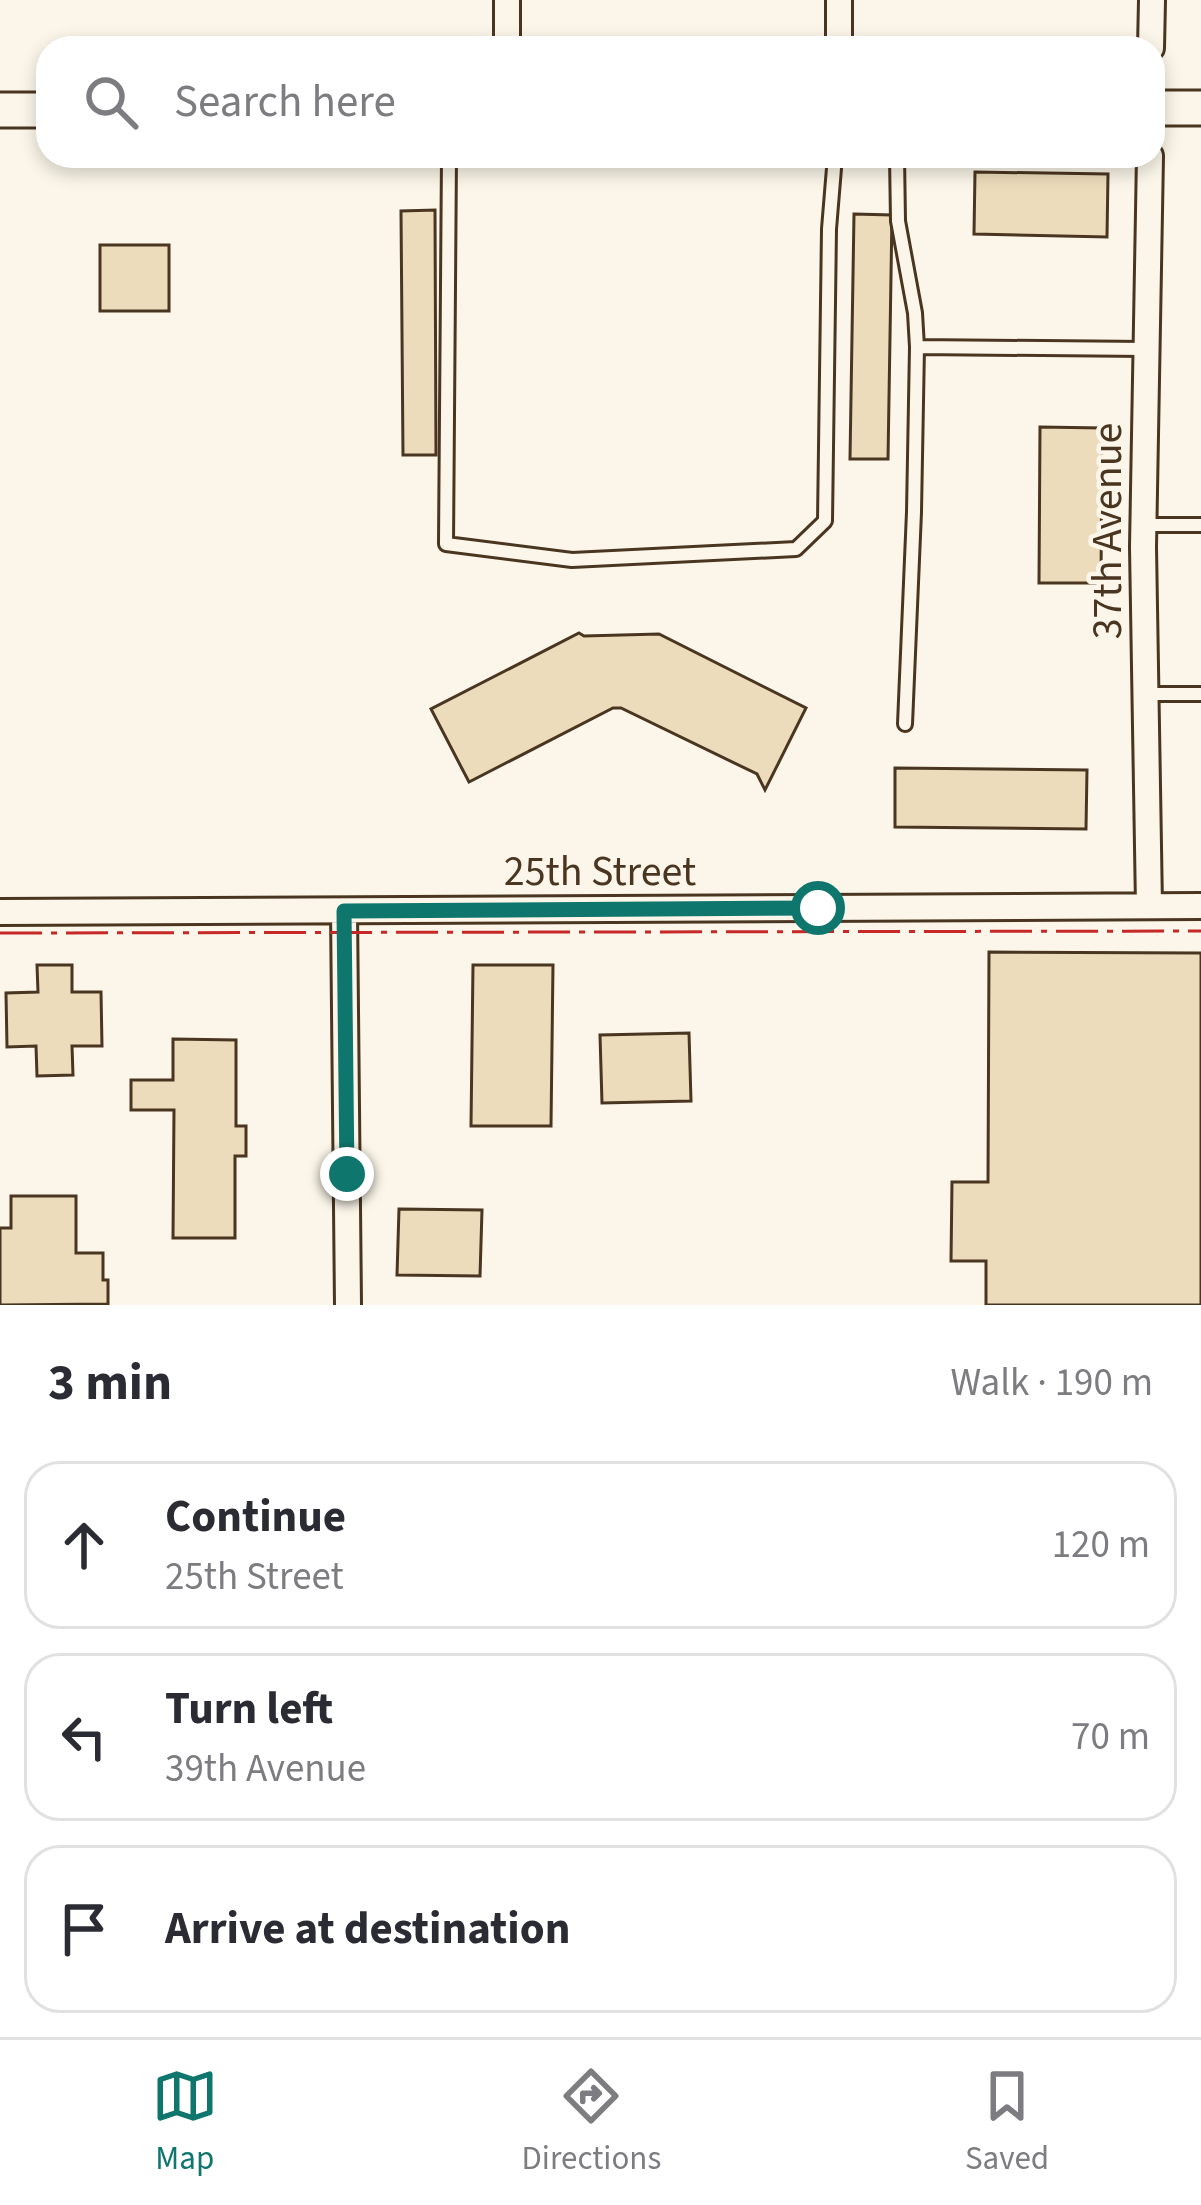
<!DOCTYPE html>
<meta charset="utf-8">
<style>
:root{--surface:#fff;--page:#f2f2f3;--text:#2b2b33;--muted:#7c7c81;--line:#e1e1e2;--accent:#0f766e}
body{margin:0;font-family:"Source Sans 3",sans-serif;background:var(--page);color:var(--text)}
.stop{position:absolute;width:36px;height:36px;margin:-27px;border:9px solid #0f766e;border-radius:50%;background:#fff}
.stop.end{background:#0f766e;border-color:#fff;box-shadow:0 3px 12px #0008}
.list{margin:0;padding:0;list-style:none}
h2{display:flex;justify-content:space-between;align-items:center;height:156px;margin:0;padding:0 48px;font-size:51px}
h2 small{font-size:39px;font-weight:400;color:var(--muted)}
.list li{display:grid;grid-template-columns:78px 1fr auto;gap:36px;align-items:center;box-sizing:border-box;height:168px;margin:0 24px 24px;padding:0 24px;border:3px solid var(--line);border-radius:36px}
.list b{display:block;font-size:45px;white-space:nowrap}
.list p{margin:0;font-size:39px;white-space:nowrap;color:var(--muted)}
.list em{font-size:39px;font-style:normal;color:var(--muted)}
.icon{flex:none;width:66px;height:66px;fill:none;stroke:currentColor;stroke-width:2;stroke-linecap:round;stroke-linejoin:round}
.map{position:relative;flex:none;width:1201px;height:1305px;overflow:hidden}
.search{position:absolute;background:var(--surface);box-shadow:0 6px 18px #0003;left:36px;right:36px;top:36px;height:132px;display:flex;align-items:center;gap:30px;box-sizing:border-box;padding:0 42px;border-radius:36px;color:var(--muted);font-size:45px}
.sheet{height:732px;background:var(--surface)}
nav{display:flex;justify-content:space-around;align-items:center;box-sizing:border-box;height:168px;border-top:3px solid var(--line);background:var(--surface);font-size:33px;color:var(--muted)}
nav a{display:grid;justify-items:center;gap:6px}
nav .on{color:var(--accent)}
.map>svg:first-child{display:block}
.building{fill:#ecdcbc;stroke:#4a3520;stroke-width:3}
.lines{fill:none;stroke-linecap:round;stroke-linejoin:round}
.lane-casing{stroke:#4a3520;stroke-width:18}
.street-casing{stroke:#4a3520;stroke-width:30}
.secondary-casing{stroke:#4a3520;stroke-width:39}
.lane{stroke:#fbf6e9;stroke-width:12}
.street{stroke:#fbf6e9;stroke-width:24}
.secondary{stroke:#fbf6e9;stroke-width:33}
.power{stroke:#c62828;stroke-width:3;stroke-dasharray:42 9 6 9;stroke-linecap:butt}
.route{stroke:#0f766e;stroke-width:15}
.labels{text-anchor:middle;stroke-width:9;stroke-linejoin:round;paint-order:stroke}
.street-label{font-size:42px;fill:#4a3520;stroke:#fbf6e9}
</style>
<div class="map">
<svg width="1201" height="1305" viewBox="0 0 1201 1305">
<rect width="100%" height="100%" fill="#fbf6e9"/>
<path class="building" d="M975,172L1108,174L1107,237L974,234Z
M435,210L436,455H403L401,211Z
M854,214L892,215L888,459H850Z
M100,245H169V311H100Z
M1040,427L1102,428L1101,583H1039Z
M579,633L584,636L659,634L806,708L765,790L757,774L621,708H613L469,782L431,709Z
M895,768L1087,770L1086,829L895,827Z
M989,952L1201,953V1305H986V1261H951L952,1182H988Z
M37,965H72V992H101L102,1046H72L73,1075L37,1076L36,1046L7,1047L6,993L38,992Z
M473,965H553L551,1126H471Z
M689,1033L691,1101L602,1103L600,1035Z
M173,1039L236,1040V1126H246V1156H235V1238H173L174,1110H131V1080H173Z
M11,1196H76V1253H103V1280H108V1304L0,1305V1228H11Z
M399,1209L482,1210L480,1276L397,1275Z"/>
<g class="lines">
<g class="lane-casing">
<path id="lane" d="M449,156L446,544L572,560L796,549L825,521L829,229L835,156
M897,156L898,221L915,313L917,347L914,512L905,724
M917,347L1146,349
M1144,525H1201
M1146,694H1201"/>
</g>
<g class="street-casing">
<path id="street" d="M507,0V48
M839,0V48
M1151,48L1152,0
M1149,906L1143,547L1150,156
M344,911L348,1305
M0,912L1201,906"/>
</g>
<g class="secondary-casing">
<path id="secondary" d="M1153,108H1201
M0,110H48"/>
</g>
<use href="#lane" class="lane"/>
<use href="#street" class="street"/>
<use href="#secondary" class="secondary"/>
<path class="power" d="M0,933L1201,931"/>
</g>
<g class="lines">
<path class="route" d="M347,1174L344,911L818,908"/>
</g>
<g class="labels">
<g class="street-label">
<text transform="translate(1106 531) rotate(-90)" y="15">37th Avenue</text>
<text x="600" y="885">25th Street</text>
</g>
</g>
</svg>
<div class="stop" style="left:818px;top:908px"></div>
<div class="stop end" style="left:347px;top:1174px"></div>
<div class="search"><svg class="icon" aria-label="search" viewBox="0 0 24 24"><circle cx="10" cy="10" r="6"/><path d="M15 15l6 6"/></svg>Search here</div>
</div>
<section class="sheet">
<h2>3 min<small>Walk · 190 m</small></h2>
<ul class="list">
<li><svg class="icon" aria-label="ahead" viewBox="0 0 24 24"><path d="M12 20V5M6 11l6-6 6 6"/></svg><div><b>Continue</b><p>25th Street</p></div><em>120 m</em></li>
<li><svg class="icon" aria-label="left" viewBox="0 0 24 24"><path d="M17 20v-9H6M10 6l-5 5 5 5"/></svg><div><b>Turn left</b><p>39th Avenue</p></div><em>70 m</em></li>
<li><svg class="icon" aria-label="arrive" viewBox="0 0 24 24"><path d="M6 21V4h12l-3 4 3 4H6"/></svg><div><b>Arrive at destination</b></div></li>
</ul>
</section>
<nav>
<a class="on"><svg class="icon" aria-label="map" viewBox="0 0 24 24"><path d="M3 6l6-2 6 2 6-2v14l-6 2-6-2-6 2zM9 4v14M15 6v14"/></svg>Map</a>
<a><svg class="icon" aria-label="directions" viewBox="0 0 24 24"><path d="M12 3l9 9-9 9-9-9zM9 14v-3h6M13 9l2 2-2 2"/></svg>Directions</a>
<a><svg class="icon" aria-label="saved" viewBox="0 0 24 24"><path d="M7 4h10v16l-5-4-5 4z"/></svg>Saved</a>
</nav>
